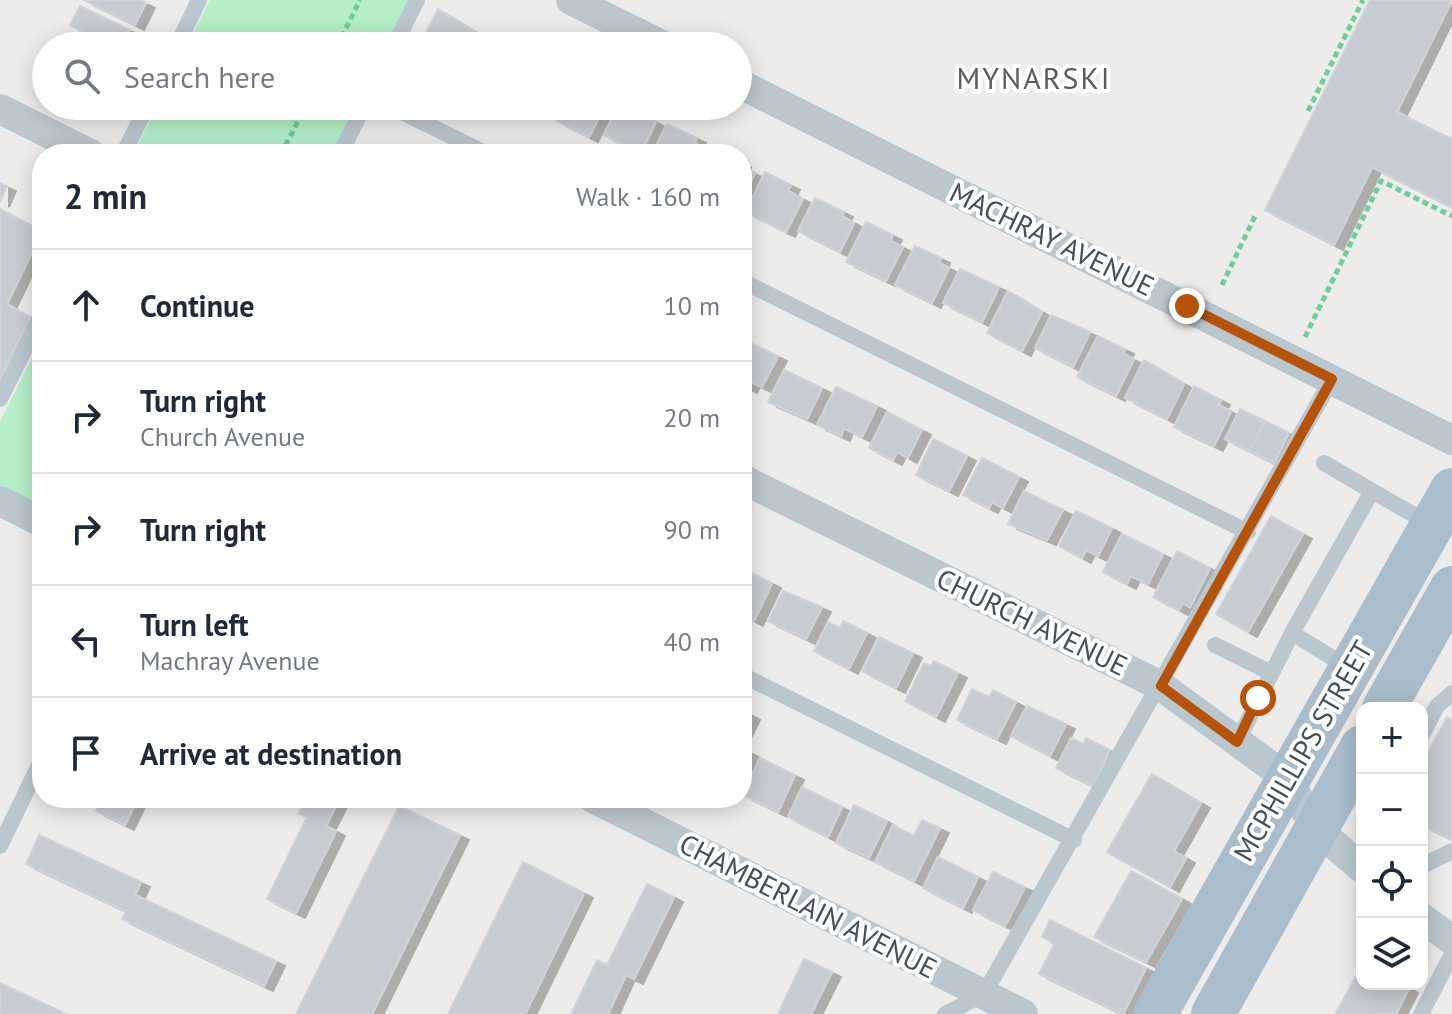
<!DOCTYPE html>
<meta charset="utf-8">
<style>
:root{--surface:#fff;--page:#f2f2f3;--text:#1f2937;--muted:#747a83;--line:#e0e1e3}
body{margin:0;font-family:"PT Sans",sans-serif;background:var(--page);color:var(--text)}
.controls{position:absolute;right:24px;bottom:24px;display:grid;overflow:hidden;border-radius:16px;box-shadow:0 4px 20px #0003}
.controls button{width:72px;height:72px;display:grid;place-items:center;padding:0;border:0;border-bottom:2px solid var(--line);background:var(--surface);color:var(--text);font:40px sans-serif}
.stop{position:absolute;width:24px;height:24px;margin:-18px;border:6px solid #b45309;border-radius:50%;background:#fff}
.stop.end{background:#b45309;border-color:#fff;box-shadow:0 2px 8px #0008}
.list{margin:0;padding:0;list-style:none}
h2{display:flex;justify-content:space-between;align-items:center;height:104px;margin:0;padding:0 32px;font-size:34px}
h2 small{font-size:26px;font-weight:400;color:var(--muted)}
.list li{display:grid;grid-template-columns:52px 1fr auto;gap:24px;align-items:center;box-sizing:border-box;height:112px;padding:0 32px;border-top:2px solid var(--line)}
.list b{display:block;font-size:30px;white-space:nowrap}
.list p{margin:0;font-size:26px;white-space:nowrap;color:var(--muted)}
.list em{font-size:26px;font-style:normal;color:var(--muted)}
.icon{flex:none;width:44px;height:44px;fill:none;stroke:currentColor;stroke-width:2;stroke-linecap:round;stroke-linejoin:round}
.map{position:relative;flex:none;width:1452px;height:1014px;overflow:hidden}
.search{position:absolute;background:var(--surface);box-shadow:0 4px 20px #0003;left:32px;top:32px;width:720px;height:88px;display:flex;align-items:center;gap:20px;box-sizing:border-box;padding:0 28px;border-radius:44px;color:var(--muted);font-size:30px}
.panel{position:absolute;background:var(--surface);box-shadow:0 4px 20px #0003;left:32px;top:144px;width:720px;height:664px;border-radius:32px}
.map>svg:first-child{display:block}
.green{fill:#b6efc8}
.building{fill:#c8cbd1;stroke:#cfd2d8;stroke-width:2;filter:url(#shadow)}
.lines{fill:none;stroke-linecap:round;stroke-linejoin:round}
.path{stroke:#6dce98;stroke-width:5;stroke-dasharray:6 4;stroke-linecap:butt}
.lane{stroke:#bbc7cf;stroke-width:16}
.street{stroke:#bbc7cf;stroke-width:30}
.primary{stroke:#a9bdcc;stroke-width:44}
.route{stroke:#b45309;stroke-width:10}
.labels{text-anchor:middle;stroke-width:8;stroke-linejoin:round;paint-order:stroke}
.street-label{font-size:28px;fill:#435059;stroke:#fff}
.neighbourhood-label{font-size:30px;letter-spacing:2px;fill:#585c60;stroke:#fff}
</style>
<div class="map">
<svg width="1452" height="1014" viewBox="0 0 1452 1014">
<defs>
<filter id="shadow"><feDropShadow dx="9" dy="5" stdDeviation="0" flood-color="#0004"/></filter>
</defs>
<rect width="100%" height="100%" fill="#eeebeb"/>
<path class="green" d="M210,0H409L387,46H187Z
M157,106H357L334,154H138L137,146Z
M42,338V506L0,486V422Z"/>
<path class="building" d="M84,0H140L146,3L135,25Z
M1370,0H1452L1397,112L1452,139V207L1372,167L1334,245L1265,210Z
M80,6L130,30L122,46H113L70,25Z
M438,9L477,33L470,46L421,43Z
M488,35L511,46H483Z
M70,36L90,46H56L58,40L66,44Z
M565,106H605L589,137L557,121Z
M618,106H627L656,122L641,153L604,135Z
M667,124L697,138L695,143L708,149L705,154H652Z
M372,145L387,152L386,154H367Z
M742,161V167L755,173L742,200Z
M765,172L791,185L788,191L803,199L786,232L746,212Z
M0,183L7,186L0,202Z
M815,198L844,212L842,216L854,223L840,252L798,231Z
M0,209L42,231L7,304L30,317L0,379Z
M866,222L893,235L890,241L903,247L886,281L846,262Z
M915,246L941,258L939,263L949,268L932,303L895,285Z
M960,269L999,287L982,322L943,303Z
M1008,291L1042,312L1022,351L987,333Z
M1051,315L1090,332L1073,367L1035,348Z
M1098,336L1125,349L1123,354L1134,359L1116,396L1077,377Z
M742,339L778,356L762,387L751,382L748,388L742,385Z
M1144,360L1184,384L1167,419L1125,398Z
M784,370L822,388L807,419L768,402Z
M1194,386L1221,400L1218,405L1231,411L1214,446L1174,427Z
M836,387L877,406L862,437L844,428L841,436L817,425Z
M1240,409L1265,421L1249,451L1225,439Z
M887,412L922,430L908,458L897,452L893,460L869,448Z
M1265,421L1289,433L1274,463L1249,451Z
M933,439L967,456L949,491L916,475Z
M982,458L1019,477L1003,508L992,502L989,508L963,495Z
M1024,491L1063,510L1047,540L1008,524Z
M1076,511L1112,528L1098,556L1086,550L1082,558L1059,546Z
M1271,516L1303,534L1248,632L1216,614Z
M1122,534L1163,554L1148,584L1131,576L1127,584L1103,572Z
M1177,551L1210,568L1190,607L1183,603L1179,610L1153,597Z
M749,572L772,583L754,621L742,615V578L745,580Z
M783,591L822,607L806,639L768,621Z
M843,621L867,633L849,669L814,651L828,622L840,628Z
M879,637L913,653L896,688L862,671Z
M934,661L958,673L936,717L905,701L924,663L931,666Z
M972,689L989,697L993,690L1016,702L997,739L957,720Z
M1027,706L1066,724L1050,756L1011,736Z
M742,710L751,715L742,733Z
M1447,717L1452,720V840L1422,825V764Z
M1071,738L1083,744L1086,738L1110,750L1093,786L1056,768Z
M742,748L751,753L742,770Z
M760,758L795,775L778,812L743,795Z
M1152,774L1201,803L1174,851L1186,858L1170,887L1107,852Z
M802,787L842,807L828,837L788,817Z
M102,798H138L125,825L96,811Z
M306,798H340L326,826L336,831L296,913L267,899L307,817L298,814Z
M854,805L887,821L869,858L836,843Z
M399,806L460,835L372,1014H296Z
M922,820L940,828L914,881L875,862L893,825L914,836Z
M39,835L141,882L135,895L276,961L264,986L122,919L126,911L26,864Z
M938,857L978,877L963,908L923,888Z
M523,862L584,893L525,1014H448Z
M1131,871L1182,899L1146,962L1094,937Z
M993,872L1025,887L1005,926L973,910Z
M647,884L674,897L634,979L626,975L608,1014H571L597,960L607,965Z
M1050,920L1146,968L1123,1014L1039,974L1055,943L1042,937Z
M804,959L832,972L811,1014H778Z
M1362,966V984H1403L1409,988L1396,1014H1335Z
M0,983L66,1014H0Z"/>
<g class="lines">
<path class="path" d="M337,46L360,0
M1308,111L1363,0
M281,154L306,106
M1222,285L1255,216
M1305,337L1381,181L1452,216"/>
<path class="lane" d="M177,46L199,0
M394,46L417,0
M390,106L487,154
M123,154L147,106
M340,154L364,106
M742,281L1248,532
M0,399L42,315
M1324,463L1372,491
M1292,633L1349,668
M1215,645L1271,673
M742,675L1074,840
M1422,735L1437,706L1452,693
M1237,742L1292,633L1372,491L1430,524
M0,846L42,759
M1422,866L1452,851
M945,1014L984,994L1332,379
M1421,1014L1452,954"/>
<path class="street" d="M571,0L664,46
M738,83L1452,440
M0,109L90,154
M742,479L1161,686L1287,778L1316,829L1362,868
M0,501L42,522
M593,798L1023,1014
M1422,918L1452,940"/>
<path class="primary" d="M1384,708L1452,588
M1155,1014L1452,490
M1213,1014L1362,747"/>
</g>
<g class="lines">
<path class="route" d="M1187,306L1332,379L1161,686L1237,742L1258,698"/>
</g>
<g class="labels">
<g class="street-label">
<text transform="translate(1052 239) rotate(26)" y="10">MACHRAY AVENUE</text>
<text transform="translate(1032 622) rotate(26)" y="10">CHURCH AVENUE</text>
<text transform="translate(1303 751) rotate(-60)" y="10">MCPHILLIPS STREET</text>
<text transform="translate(808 906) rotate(27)" y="10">CHAMBERLAIN AVENUE</text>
</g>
<g class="neighbourhood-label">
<text x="1034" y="89">MYNARSKI</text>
</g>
</g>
</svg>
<div class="controls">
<button>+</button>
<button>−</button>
<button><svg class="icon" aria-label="locate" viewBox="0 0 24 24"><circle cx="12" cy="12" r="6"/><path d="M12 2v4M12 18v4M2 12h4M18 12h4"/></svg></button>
<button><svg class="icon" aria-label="layers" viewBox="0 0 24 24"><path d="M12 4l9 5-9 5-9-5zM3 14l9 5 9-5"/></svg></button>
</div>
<div class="stop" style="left:1258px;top:698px"></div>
<div class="stop end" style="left:1187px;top:306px"></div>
<div class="search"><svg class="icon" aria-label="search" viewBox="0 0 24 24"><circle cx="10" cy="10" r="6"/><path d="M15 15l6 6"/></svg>Search here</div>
<section class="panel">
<h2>2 min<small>Walk · 160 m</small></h2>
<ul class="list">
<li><svg class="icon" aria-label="ahead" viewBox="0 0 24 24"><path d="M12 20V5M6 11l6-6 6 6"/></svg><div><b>Continue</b></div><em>10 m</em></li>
<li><svg class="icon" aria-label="right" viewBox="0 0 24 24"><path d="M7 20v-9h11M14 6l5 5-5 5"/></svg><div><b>Turn right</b><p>Church Avenue</p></div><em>20 m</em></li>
<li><svg class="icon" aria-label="right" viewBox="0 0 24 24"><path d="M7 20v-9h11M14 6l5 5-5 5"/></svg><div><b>Turn right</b></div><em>90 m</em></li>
<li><svg class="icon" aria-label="left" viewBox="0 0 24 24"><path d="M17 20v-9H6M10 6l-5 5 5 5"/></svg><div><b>Turn left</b><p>Machray Avenue</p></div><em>40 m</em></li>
<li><svg class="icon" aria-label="arrive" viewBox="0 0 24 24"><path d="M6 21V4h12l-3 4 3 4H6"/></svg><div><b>Arrive at destination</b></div></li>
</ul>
</section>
</div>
